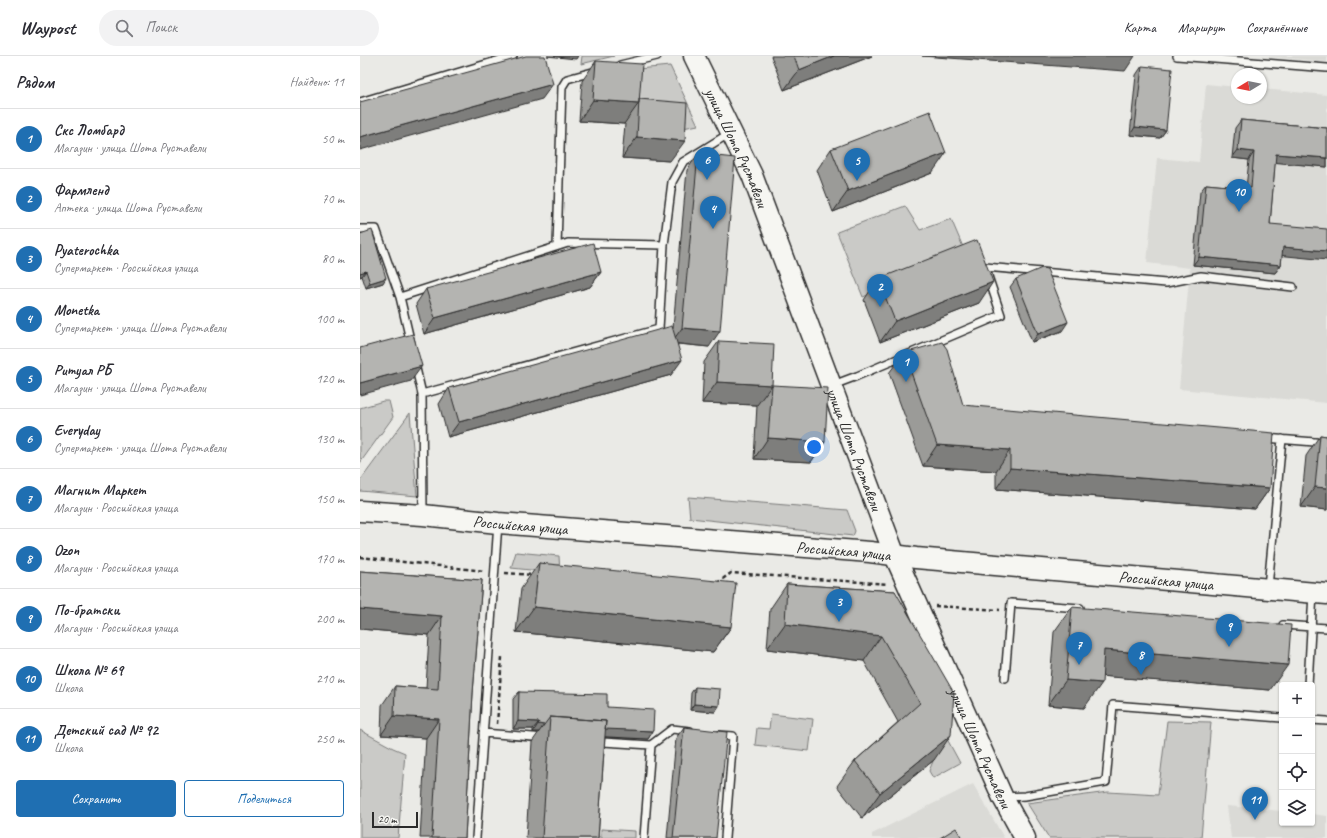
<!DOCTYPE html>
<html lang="ru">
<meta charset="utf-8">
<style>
:root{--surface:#fff;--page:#f2f2f3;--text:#2b2b33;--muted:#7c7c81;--line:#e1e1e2;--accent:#1f6fb2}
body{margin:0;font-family:Caveat,sans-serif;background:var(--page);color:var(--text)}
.controls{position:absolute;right:12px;bottom:12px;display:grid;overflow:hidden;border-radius:4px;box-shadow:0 1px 3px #0004}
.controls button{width:36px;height:36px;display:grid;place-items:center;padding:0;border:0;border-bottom:1px solid var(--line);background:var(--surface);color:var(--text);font:20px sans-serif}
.compass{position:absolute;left:871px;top:12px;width:36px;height:36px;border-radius:50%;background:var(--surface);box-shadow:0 1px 3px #0004;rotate:260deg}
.scale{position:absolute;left:12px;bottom:10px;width:46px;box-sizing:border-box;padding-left:4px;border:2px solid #2b2b2b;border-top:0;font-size:11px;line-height:14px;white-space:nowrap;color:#2b2b2b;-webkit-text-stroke:3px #f6f6f2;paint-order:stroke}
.you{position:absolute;left:454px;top:391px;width:14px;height:14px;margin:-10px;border:3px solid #fff;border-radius:50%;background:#1a73e8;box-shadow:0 0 0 6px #1a73e833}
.badge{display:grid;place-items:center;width:26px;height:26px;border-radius:50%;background:var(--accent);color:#fff;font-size:13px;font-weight:700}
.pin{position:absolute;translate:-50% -33px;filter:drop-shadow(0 1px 2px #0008)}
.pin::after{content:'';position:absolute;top:21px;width:14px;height:12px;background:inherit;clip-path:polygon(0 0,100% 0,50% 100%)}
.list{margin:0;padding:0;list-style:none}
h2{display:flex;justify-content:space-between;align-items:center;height:52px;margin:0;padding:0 16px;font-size:17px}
h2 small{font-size:13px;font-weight:400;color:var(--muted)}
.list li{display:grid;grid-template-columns:26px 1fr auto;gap:12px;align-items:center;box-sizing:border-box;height:60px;padding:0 16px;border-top:1px solid var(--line)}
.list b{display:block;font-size:15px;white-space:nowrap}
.list p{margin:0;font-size:13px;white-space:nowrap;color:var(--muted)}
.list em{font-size:13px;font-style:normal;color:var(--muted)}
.actions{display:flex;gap:8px;padding:12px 16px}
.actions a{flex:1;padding:9px 0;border:1px solid var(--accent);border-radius:4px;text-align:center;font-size:14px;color:var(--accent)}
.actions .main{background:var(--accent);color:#fff}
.icon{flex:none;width:22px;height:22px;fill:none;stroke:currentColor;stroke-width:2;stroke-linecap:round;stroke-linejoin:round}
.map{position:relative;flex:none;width:967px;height:782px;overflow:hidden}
header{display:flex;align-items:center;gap:24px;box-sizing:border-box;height:56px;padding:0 20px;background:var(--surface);border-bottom:1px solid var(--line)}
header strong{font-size:19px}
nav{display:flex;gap:22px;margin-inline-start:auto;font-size:14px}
.search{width:280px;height:36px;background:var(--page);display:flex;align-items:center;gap:10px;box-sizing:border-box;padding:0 14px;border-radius:22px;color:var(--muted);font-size:15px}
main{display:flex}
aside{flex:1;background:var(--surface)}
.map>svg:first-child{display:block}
.built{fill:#dadad6}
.green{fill:#cacac7;stroke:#7a7a79}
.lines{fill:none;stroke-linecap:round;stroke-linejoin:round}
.lane-casing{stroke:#2b2b2b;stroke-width:10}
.secondary-casing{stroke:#2b2b2b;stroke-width:23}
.path{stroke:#2b2b2b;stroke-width:2.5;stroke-dasharray:4 3;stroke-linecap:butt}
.lane{stroke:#f6f6f2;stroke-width:7}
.secondary{stroke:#f6f6f2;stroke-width:20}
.wall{fill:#9b9b98;stroke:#2b2b2b}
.shaded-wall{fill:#7e7e7c;stroke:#2b2b2b}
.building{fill:#b4b4b1;stroke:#2b2b2b}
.labels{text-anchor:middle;stroke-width:3;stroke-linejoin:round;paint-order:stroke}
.street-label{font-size:16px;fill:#2b2b2b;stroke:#f6f6f2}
</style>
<header>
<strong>Waypost</strong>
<div class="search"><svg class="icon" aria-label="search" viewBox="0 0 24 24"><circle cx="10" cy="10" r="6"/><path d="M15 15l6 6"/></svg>Поиск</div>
<nav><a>Карта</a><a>Маршрут</a><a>Сохранённые</a></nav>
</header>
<main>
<aside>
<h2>Рядом<small>Найдено: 11</small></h2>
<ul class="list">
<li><span class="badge">1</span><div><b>Скс Ломбард</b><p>Магазин · улица Шота Руставели</p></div><em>50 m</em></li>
<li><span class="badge">2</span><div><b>Фармленд</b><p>Аптека · улица Шота Руставели</p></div><em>70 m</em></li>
<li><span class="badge">3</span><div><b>Pyaterochka</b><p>Супермаркет · Российская улица</p></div><em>80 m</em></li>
<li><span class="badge">4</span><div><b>Monetka</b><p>Супермаркет · улица Шота Руставели</p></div><em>100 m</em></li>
<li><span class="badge">5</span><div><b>Ритуал РБ</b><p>Магазин · улица Шота Руставели</p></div><em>120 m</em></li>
<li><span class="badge">6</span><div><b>Everyday</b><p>Супермаркет · улица Шота Руставели</p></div><em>130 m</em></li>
<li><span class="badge">7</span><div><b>Магнит Маркет</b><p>Магазин · Российская улица</p></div><em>150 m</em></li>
<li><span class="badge">8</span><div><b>Ozon</b><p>Магазин · Российская улица</p></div><em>170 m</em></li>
<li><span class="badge">9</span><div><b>По-братски</b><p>Магазин · Российская улица</p></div><em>200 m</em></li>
<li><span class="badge">10</span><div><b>Школа № 69</b><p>Школа</p></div><em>210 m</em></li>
<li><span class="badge">11</span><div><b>Детский сад № 92</b><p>Школа</p></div><em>250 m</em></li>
</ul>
<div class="actions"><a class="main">Сохранить</a><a>Поделиться</a></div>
</aside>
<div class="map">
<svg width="967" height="782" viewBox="0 0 967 782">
<rect width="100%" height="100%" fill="#eaeae6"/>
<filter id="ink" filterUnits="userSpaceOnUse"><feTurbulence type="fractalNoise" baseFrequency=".025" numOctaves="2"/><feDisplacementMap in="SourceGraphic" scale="8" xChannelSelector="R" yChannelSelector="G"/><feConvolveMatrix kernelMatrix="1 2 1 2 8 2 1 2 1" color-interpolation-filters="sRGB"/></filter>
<g filter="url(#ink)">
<path class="built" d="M903,0H967V6Z
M846,28L877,31V42H901V33L967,39V347L819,333L830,212L787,207L797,102L839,106Z
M613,728L644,782H512V778Z
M867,750L922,755V767H952V758L967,760V782H871Z"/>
<path class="green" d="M222,0H254L221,8Z
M310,10L338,69L318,73L275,57L278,13Z
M545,150L560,174L591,163L606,198L503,241L477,176Z
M23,345H29L33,361L0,407V352Z
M50,357L57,440L0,435V425Z
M328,441L487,454L495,475L493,480L330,462Z
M156,496L199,500L200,517L151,512Z
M411,658L453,663L449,695L395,689L397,672L409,673Z
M807,665L851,666L841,782H689L667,747L748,736L798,739Z
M0,674L33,692L45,697L38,782H0Z
M587,683L600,707L573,722L569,715L581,686Z
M241,773L275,775V782H241Z"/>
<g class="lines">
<g class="lane-casing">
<path id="lane" d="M817,0L967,12
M260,9L297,0
M0,46L153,0
M0,173H16L40,241
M197,190L202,31L207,23L236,15
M51,288L40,241L208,187L304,189
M55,308L62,338L63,457
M473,329L497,320L641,259L625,211L806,227L841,220L933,231
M62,338L299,273L304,189L312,126L323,106L370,77
M905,382L967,387
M908,531L922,383
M923,569L967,572
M645,622L651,547L720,552
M948,629L953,537
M952,664L967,665
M123,677L185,682
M359,679L373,680L365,782
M243,686L291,689
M645,741L665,740L746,726L753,649L922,662
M116,782L138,467
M284,782L291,689L312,673L330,675"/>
</g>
<g class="secondary-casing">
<g id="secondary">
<path id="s1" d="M334,0L392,119L535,500L643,742L665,782"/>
<path id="s2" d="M0,455L63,459L138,467L510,496L556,502L967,538"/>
</g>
</g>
<path class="path" d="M0,501L124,515
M145,517L172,519
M357,527L371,517L528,528
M575,550L640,554
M137,668L142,601"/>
<use href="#lane" class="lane"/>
<use href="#secondary" class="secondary"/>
</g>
<path class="wall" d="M411,0H512L424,34Z
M236,5L279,44L310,105L262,102L265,68H264L219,65L222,25Z
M782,10L806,74L800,82L770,79L776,19Z
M881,64L967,72V111L915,106L910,168L922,199L921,209L915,217L833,209L840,136L846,128L886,132L889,104L872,102L875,72Z
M471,93L572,117L473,156L457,114Z
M338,98L349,291L318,288L311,319L88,381L79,348L89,332L313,272L327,114Z
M0,178L23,227L6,232L2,220L0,221Z
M241,216L230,231L64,278L56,248L66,233Z
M518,223L619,247L520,286L504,244Z
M656,223L702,275L672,286L650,231Z
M359,285L412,329L465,386L451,406L394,403L397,349L342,347L344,306Z
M544,297L603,349L910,432L895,453L636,433V415L563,410L529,317Z
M960,379L967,380V454L941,451L946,400Z
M179,507L371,571L353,596L156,576L161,533Z
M0,515L122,524L113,637L105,782H60L66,682L21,679L22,649L35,630L66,632L69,579L0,573Z
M427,528L535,535L574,704L502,762L477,730L495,705L538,666L504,605L407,593L410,553Z
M712,551L910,634L742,620L724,652L688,649L694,576Z
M335,631L355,656L330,654L331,637Z
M159,636L247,651L293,675L288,683L245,681L238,782H166L172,686L179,676H173V673H153V643Z
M324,671L356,782H307L316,682Z"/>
<path class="shaded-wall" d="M187,0H218L216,3Z
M474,0H512L424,34L439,14Z
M562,0H775L765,15Z
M193,28L182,43L0,94V81Z
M233,44L279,47L264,68L219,65Z
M775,71L806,74L800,82L770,79Z
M277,81L325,85L310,105L262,102Z
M878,94L894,96L889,104L872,102Z
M586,97L572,117L473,156L488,135Z
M916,98L967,102V111L910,106Z
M923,191L967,195V204L917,199Z
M839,201L921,209L915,217L833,209Z
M6,215L2,220L0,221V217Z
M241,216L230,231L64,278L75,262Z
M26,222L23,227L6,232L10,227Z
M633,226L619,247L520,286L535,265Z
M708,266L702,275L672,286L678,278Z
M322,272L360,275L349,291L311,287Z
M322,304L311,319L88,381L99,366Z
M62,310L51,325L0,339V327Z
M357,326L412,329L397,349L342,347Z
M408,382L465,386L451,406L394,403Z
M577,389L650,394L636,415L563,410Z
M650,412L910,432L895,453L636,433Z
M955,431L967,432V454L941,451Z
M174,551L371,571L353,596L156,576Z
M0,553L82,560L69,579L0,573Z
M425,568L521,580L504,605L407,593Z
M744,594L928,609L910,634L727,619Z
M706,624L742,627L724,652L688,649Z
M334,648L359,650L355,656L330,654Z
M34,660L79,663L66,682L21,679Z
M158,665L179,666L173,673H153Z
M178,668L184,669L179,676H173Z
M234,672L293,675L288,683L229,680Z
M591,679L574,704L502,762L520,737Z"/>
<path class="building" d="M166,0H185L193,28L0,81V46Z
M434,0H474L439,14Z
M236,5L282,8L279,47L233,44Z
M782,10L812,13L806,74L775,71Z
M279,43L327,47L325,85L277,81Z
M570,55L586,97L488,135L471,93Z
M881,64L967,72V102L916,98L910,168L967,173V195L923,191L921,209L839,201L846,128L891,132L894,96L878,94Z
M338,98L375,102L360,275L322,272Z
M12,174L26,222L10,227L6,215L0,217V178Z
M617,184L633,226L535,265L518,223Z
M233,187L241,216L75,262L66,233Z
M682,212L687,213L708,266L678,278L656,223Z
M312,270L322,304L99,366L89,332Z
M53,278L62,310L0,327V292Z
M359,285L414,288L412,329L357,326Z
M582,286L587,293L603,349L914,377L910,432L650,412V394L577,389L544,297Z
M412,329L468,332L465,386L408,382Z
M960,379L967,380V432L955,431Z
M179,507L376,527L371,571L174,551Z
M0,515L122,524L113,637L105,782H72L79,663L34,660L35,630L78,633L82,560L0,553Z
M427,528L535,535L594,637L591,679L520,737L495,705L560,647L521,580L425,568Z
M712,551L931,569L928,609L744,594L742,627L706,624Z
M335,631L360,633L359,650L334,648Z
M159,636L247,638V651L294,654L293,675L245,673L246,665L190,661L184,669L178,668L179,666L158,665Z
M190,661L246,665L238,782H182Z
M324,671L367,676L356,782H313Z
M596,772L602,782H580Z"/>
</g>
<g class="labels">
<g class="street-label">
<text dy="6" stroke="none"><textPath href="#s1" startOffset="101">улица Шота Руставели</textPath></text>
<text dy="6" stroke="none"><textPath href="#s1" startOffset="425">улица Шота Руставели</textPath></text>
<text dy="6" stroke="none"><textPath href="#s2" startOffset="161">Российская улица</textPath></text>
<text dy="6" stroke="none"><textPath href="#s2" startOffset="485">Российская улица</textPath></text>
<text dy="6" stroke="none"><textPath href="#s2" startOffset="809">Российская улица</textPath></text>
<text dy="6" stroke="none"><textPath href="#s1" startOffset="749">улица Шота Руставели</textPath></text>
</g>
</g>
</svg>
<div class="controls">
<button>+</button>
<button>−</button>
<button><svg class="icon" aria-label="locate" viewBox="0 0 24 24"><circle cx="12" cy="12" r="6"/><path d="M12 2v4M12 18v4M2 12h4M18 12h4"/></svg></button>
<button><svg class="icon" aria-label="layers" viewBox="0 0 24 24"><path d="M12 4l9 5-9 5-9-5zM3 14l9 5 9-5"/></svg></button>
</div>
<svg class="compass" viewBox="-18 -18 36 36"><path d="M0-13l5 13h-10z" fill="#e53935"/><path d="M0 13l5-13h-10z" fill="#7c7c81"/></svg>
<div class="scale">20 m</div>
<div class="you"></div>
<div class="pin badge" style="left:546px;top:326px">1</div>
<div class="pin badge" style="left:520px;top:251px">2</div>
<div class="pin badge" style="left:479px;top:566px">3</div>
<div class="pin badge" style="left:353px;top:173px">4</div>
<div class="pin badge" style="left:497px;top:125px">5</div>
<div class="pin badge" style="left:347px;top:124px">6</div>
<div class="pin badge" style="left:719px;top:609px">7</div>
<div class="pin badge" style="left:781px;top:619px">8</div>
<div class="pin badge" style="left:869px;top:591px">9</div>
<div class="pin badge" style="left:879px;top:156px">10</div>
<div class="pin badge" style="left:895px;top:764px">11</div>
</div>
</main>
